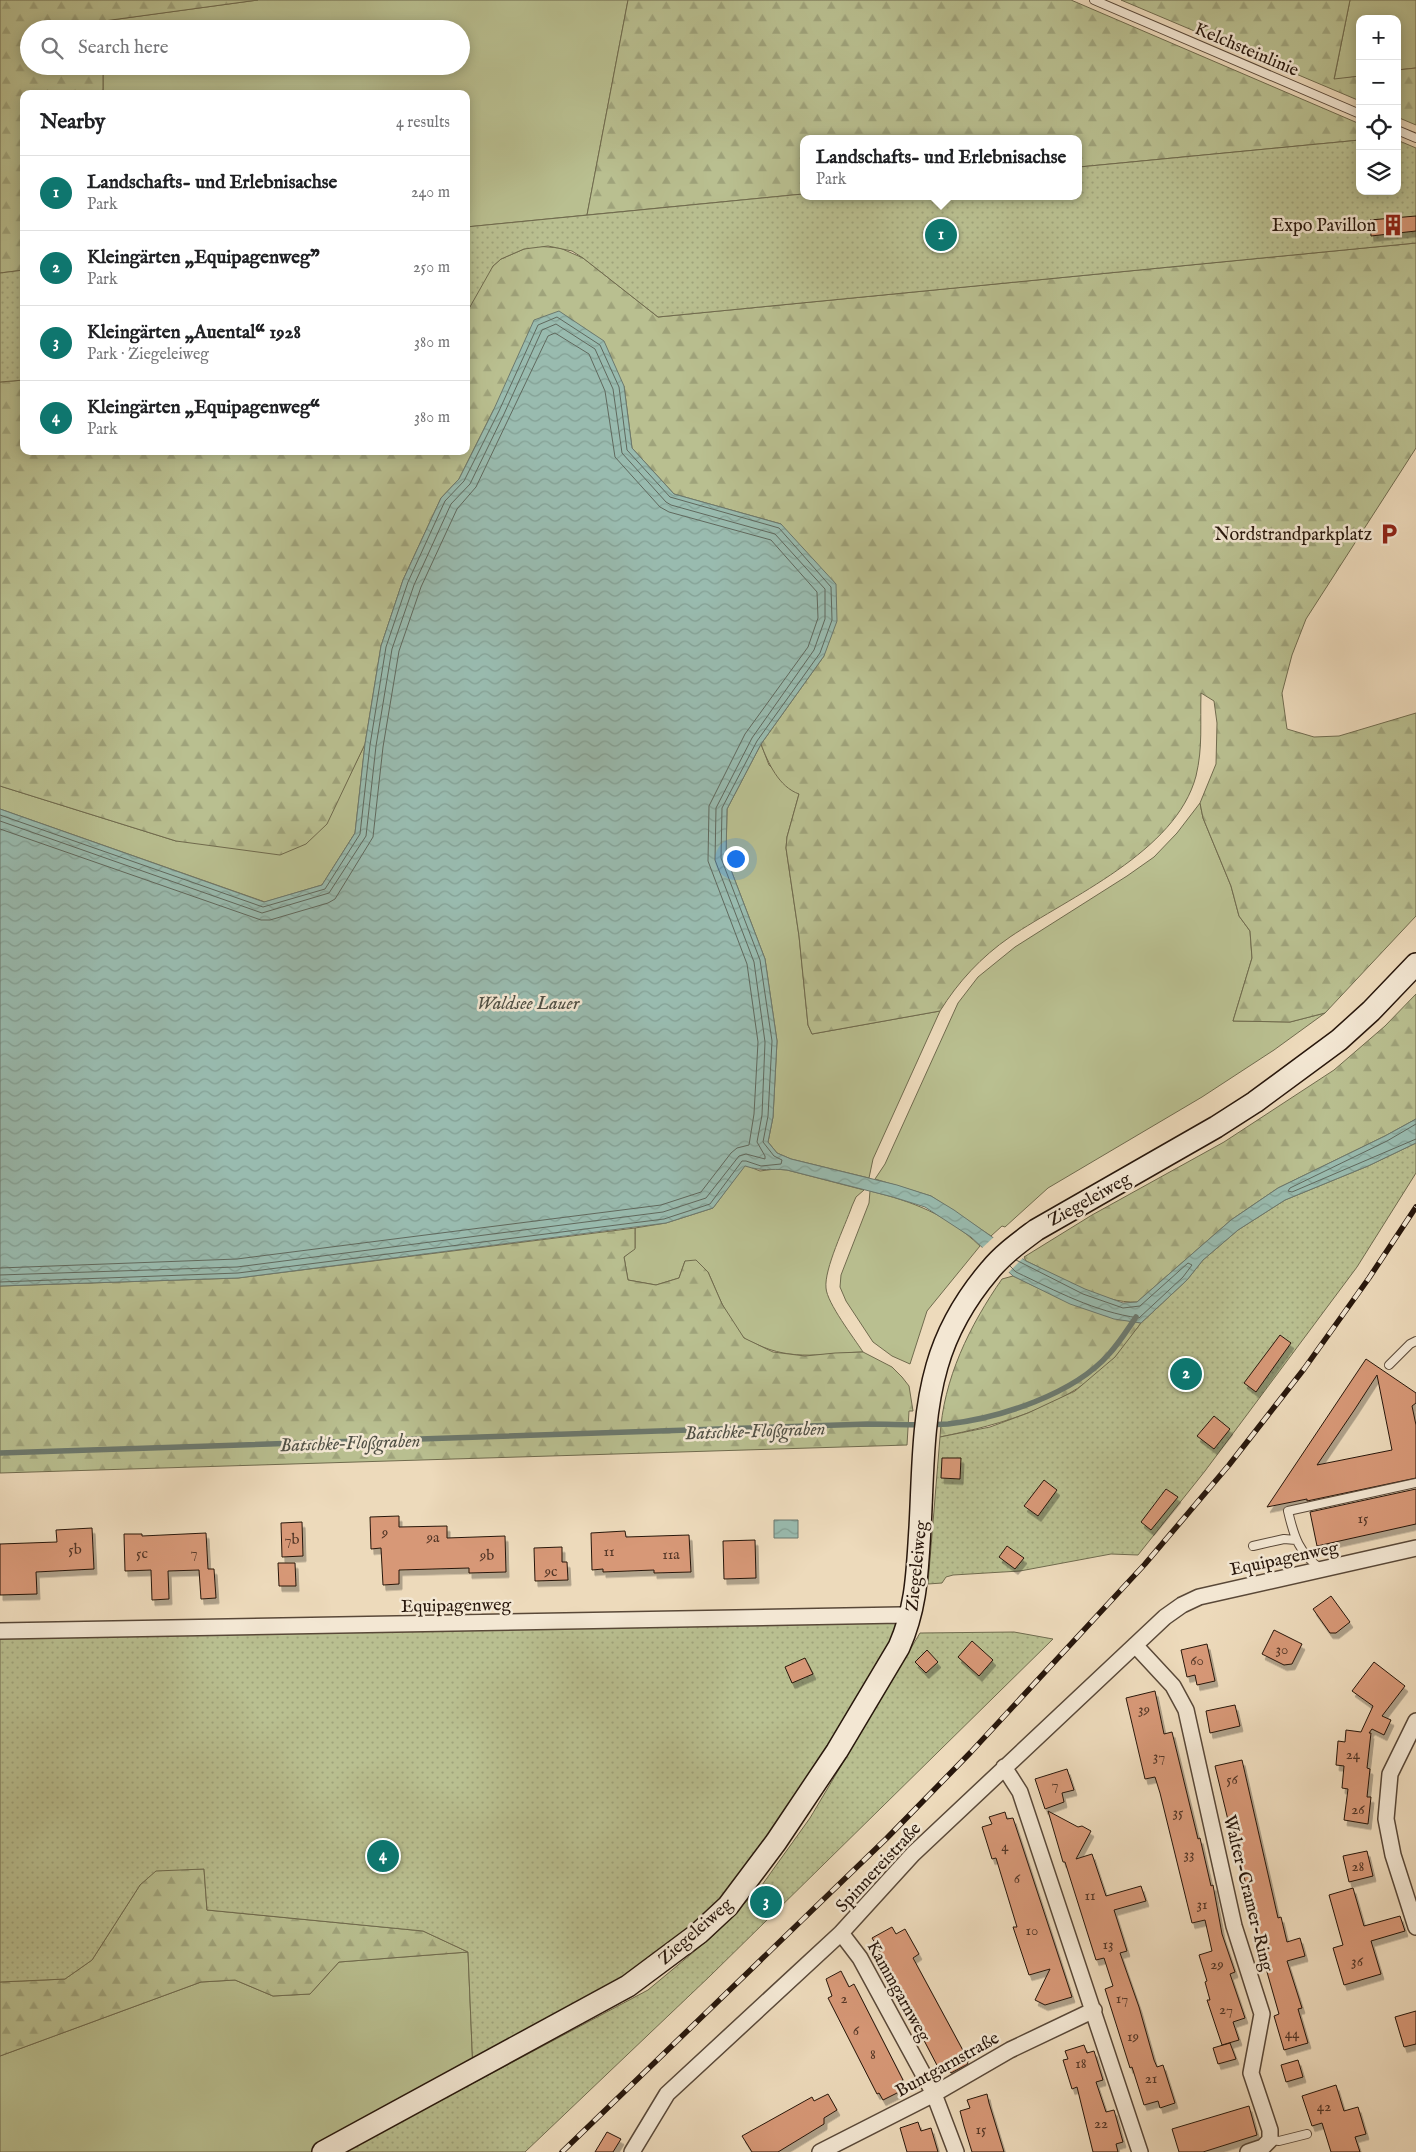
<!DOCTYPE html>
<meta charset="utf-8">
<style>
:root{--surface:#fff;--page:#f2f2f2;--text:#202124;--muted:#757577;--line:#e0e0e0;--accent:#0f766e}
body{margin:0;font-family:"IM FELL English",serif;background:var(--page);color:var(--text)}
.controls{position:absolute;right:15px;top:15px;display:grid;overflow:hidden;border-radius:10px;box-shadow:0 2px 12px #0003}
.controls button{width:45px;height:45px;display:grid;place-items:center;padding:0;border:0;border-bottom:1px solid var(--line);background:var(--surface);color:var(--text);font:25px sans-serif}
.you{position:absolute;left:735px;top:858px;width:18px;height:18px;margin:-12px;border:4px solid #fff;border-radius:50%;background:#1a73e8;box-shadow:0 0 0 8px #1a73e833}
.badge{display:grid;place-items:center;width:32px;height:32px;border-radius:50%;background:var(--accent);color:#fff;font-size:16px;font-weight:700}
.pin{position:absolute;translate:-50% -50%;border:2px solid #fff;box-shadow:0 1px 5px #0006}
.popup{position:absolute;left:800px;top:135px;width:282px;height:65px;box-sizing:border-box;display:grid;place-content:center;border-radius:10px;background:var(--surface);filter:drop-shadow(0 1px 4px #0005);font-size:16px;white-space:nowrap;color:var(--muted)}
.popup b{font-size:19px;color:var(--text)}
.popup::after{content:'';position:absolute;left:50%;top:100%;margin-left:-10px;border:10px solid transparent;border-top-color:var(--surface)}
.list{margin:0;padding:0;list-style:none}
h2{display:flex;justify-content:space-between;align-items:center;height:65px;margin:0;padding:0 20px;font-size:21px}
h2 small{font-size:16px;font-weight:400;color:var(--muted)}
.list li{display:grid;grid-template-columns:32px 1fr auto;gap:15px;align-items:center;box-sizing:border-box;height:75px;padding:0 20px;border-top:1px solid var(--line)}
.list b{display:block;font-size:19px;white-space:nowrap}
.list p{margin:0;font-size:16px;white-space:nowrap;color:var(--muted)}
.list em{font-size:16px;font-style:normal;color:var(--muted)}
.icon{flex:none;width:28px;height:28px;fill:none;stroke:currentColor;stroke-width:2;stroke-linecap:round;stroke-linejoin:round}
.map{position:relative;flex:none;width:1416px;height:2152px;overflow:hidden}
.search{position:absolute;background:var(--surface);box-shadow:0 2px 12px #0003;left:20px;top:20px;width:450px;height:55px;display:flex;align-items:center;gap:12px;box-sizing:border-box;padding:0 18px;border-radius:28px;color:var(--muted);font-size:19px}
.panel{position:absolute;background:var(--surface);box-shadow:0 2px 12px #0003;left:20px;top:90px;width:450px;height:365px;border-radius:10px}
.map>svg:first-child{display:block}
.grass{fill:#b9bf90;stroke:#706b4e}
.forest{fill:url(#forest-firs);stroke:#706b4e}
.park{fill:url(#park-dots);stroke:#706b4e}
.water{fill:url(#water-waves);stroke:#6c796e}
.pier{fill:#eddabb}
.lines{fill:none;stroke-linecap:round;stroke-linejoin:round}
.shore{stroke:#60695e;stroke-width:1}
.stream{stroke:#6c796e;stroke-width:5.5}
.building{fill:#d79877;stroke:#28170c;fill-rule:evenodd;filter:url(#shadow)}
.lane-casing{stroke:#594838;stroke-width:10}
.street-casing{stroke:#594838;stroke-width:18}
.secondary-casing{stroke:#28170c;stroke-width:24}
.lane{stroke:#f3e7d3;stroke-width:8}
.street{stroke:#f3e7d3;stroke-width:15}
.secondary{stroke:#f3e7d3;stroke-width:21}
.rail-casing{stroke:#28170c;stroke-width:5.5}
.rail{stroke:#f3e7d3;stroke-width:4;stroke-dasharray:11;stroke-linecap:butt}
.labels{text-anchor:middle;stroke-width:5;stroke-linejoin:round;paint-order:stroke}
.number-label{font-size:15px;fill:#543727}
.street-label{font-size:18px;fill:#28170c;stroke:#f3e7d3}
.poi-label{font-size:18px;fill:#28170c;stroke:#f3e7d3;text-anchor:end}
.water-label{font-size:19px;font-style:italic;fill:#505045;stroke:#f3e7d3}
</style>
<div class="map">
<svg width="1416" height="2152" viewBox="0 0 1416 2152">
<defs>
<pattern id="forest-firs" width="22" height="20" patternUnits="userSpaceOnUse" patternTransform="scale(1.25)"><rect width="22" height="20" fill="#b9bf90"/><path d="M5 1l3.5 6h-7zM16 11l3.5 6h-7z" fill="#9fa37b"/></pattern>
<pattern id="park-dots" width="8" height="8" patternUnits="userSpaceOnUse" patternTransform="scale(1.25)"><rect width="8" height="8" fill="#b9bf90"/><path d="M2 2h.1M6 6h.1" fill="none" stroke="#9fa37b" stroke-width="1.8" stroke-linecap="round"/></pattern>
<pattern id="water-waves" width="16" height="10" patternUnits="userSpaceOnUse" patternTransform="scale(1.25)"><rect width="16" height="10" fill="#99bbaf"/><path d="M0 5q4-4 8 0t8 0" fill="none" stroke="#84a095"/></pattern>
<filter id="shadow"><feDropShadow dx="3" dy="5.5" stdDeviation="0" flood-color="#0004"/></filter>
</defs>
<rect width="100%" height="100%" fill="#eddabb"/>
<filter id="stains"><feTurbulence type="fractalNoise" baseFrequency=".004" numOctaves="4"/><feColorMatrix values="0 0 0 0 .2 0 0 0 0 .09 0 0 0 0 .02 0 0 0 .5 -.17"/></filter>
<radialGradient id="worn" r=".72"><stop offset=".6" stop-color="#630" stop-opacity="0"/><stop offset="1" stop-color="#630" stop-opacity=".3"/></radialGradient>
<path class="grass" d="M258,0H628L587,215L466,227V94H103V66H461V29H103V21Z
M1350,0H1416V68L1397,70V19H1360V76L1334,80Z
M365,744L355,833L322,885L265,902L0,809V786L176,841L326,824Z
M761,744L769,765L799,794L787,837L786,848L799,936L808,1025L812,1034L940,1011L873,1159L869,1178L791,1159L777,1153L768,1142L773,1117L777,1041L765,959L726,857L727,809Z
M1200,803L1203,818L1231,886L1239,916L1250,931L1252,958L1233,1021L1290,1022L1325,1013L1274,1050L1202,1097L1048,1188L1005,1227L1002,1226L991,1236L931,1196L875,1179L885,1164L958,1003L978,977L1015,947L1127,876L1154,857L1177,833Z
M745,1165L760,1171L775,1169L787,1170L864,1190L856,1197L852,1206C845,1226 824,1269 826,1288C827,1303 854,1338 863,1352C824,1353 794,1362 756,1344C752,1342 746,1340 743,1337C727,1320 717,1292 708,1272L685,1261L679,1278L656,1285L628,1280L624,1257L635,1248V1228L666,1223L713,1208Z
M870,1191C914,1202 946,1214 980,1246L927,1311L910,1364L892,1356L873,1342L846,1301L840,1287L841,1275L869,1203Z
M468,1952L473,2071L323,2152H0V2056L201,1982L235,1980L273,1996L310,1994L339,1962Z"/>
<path class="forest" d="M0,0H258L104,21L103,29H29V66H103V94H24V270L0,273Z
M628,0H1071L1360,124V140L1079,167L1078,139H804L803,194L587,215Z
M1121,0H1350L1334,79L1360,76V101Z
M1416,68V125L1397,117V70Z
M1416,243V448L1306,619L1292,655L1282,693L1287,729L1314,737L1339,736L1416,713V916L1325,1013L1290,1022L1233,1021L1252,958L1250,931L1239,916L1231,886L1203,818L1200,803L1216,764L1217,723L1214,701L1201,693C1200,723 1203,747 1196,776C1176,852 1069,897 1010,937C981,957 958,982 940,1011L812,1034L808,1025L799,936L786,848L787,837L799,794C779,787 768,763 761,744L824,656L781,524L674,494L632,448L624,386L494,409L459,479L441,498L403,580L381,646L365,744L327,824L306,844L280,855L176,841L0,786V382L24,380V451H466V314L485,277L493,266L501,259L524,249L536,246L560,248L583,258L658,317Z
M1416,994V1119L1385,1136L1278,1188L1231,1220L1137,1302C1102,1304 1058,1276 1026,1261L1024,1257L1092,1215L1224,1142L1334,1070L1385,1026Z
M635,1228V1249L624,1257L628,1280L656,1285L679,1278L685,1261L696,1260L708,1272L722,1304L744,1338L773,1352L805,1356L835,1353L863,1352L892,1367L902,1377L909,1386L913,1411H909L907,1445L0,1473V1286L238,1278Z
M1013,1276C1055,1296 1095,1316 1141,1323C1133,1334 1125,1347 1115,1357C1070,1406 1003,1424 940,1437C943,1379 970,1325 1002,1279Z
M204,1869L207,1910L423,1931L468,1952L339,1962L310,1994L273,1996L235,1980L201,1982L0,2056V1982L65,1979L92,1960L140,1885L156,1870Z"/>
<path class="park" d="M1360,140V191H1397V140L1416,148V243L658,317L583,258L572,251L548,246L524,249L501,259L493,266L466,314V227L803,194L804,196H1078L1079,167Z
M24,270V380L0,382V273Z
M1416,1143V1173L1357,1267L1205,1471L1138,1555L1111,1554L1020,1571L953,1575L946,1577L942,1583L928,1584L940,1437L990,1427L1028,1413L1075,1391L1115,1357L1141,1323L1187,1280L1203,1260L1238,1230L1285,1200L1368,1166Z
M901,1615L882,1676L699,1933L473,2071L468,1952L423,1931L207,1910L204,1869L156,1871L140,1885L92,1960L65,1979L0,1982V1631Z
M1014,1632L1053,1639L710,1976L525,2152H344L648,1990L714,1935L762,1885L810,1818L920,1633Z"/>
<path class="water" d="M559,311L604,341L624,386L632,448L674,494L781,524L836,584L837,621L824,656L761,744L727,809L726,857L765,959L777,1041L773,1117L768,1142L777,1153L791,1159L897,1185L931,1196L954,1210L1026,1261L1085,1289L1123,1303L1137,1302L1231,1220L1278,1188L1385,1136L1416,1119V1143L1368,1166L1285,1200L1238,1230L1203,1260L1187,1280L1141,1323L1114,1319L1070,1304L1013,1276L971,1237L925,1207L893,1197L787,1170C769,1168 764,1172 745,1166L713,1208L666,1223L238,1278L0,1286V809L264,902L322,885L355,833L365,744L381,646L403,580L441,498L459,479L494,409L534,320Z
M774,1520H798V1538H774Z"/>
<path class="pier" d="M995,1236L1024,1257L1007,1274L981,1249Z"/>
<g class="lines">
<path class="shore" d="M0,815L263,907L325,889L360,834L370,745L386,647L408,582L445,501L464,481L499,411L538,325L557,317L600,345L619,387L627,450L670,497L779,528L831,587L832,620L820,653L757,741L722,808L721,858L760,960L772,1041L768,1116L763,1142L774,1156L782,1160L781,1164L761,1166L746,1161H742L710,1204L664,1219L238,1273L0,1282
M0,821L262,913L329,893L366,836L376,746L392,649L414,585L451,504L470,484L504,414L542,330L556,324L595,349L613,389L622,453L666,502L671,505L775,534L825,589V619L814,650L752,738L716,808L715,860L754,962L765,1042L762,1115L757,1142L765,1156V1159L746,1154L739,1156L706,1198L663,1212L237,1267L0,1275
M0,829L261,920H270L328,903L335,899L373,837L383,747L399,651L421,587L457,509L476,487L548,336L555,333L589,354L605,391L615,457L660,507L669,512L771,540L817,592L818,618L808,647L745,734L709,806L708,861L747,964L758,1042L754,1114L749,1145L737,1148L731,1153L701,1192L661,1205L237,1259L0,1268
M1416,1124L1387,1141L1290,1188L1288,1191L1292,1192L1416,1139
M1010,1266L1016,1272C1056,1291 1095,1312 1139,1318L1183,1277L1192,1265L1188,1263L1140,1306L1123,1308L1083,1294L1016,1260"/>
<path class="stream" d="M0,1453L868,1424C894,1424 922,1426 948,1424C1000,1418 1074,1394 1109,1354C1119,1343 1128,1329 1136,1317"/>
</g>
<path class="building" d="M1416,216V231L1371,236L1370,220Z
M1280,1335L1291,1343L1256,1392L1244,1383Z
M1366,1359L1416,1393V1403L1412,1406L1416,1425V1478L1307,1501V1499L1267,1507ZM1377,1375L1392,1450L1317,1465L1355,1409Z
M1214,1416L1230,1429L1214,1449L1197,1436Z
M942,1458H961L960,1479L941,1478Z
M1044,1480L1057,1490L1038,1516L1024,1506Z
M1166,1489L1178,1497L1151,1530L1141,1522Z
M1416,1489V1524L1317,1546L1310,1512Z
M399,1516V1527L447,1526V1538L505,1536L506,1572L469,1573V1568L399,1570V1584L383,1585L381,1548L371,1549L370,1517Z
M302,1522L303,1556L282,1557L281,1523Z
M92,1528L94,1569L36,1572L37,1594L0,1595V1544L57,1542L56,1530Z
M625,1531L626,1537L689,1535L691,1572L654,1573V1570L603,1572V1569L592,1570L591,1533Z
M206,1533L208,1569H214L216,1598L201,1599L199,1570L168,1571L169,1599L152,1600L151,1570L125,1571L124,1534H142V1536Z
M755,1540L756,1578L724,1579L723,1541Z
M1007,1546L1024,1558L1015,1569L999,1557Z
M562,1547V1562H567L568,1580L535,1581L534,1548Z
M278,1563H295L296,1586H279Z
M1331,1596L1350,1622L1336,1633H1330L1313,1609Z
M1274,1630L1302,1644L1292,1664L1284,1665L1262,1654Z
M972,1641L993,1660L979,1676L958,1657Z
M1207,1644L1215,1681L1197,1685L1195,1675L1187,1677L1181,1650Z
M927,1650L938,1662L926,1673L915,1662Z
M805,1658L813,1674L792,1683L785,1667Z
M1374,1662L1405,1686L1382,1716L1391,1720L1384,1735L1372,1729L1369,1733H1371L1367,1768L1370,1769L1367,1797H1371L1368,1824L1344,1820L1348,1789L1342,1788L1344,1766L1336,1765L1338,1741L1345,1742L1346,1730L1361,1732L1373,1706L1352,1691Z
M1155,1691L1164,1734L1172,1732L1198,1839L1200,1838L1211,1886L1213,1885L1222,1934L1235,1972L1230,1974L1245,2018L1233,2022L1239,2040L1222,2045L1207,2000H1210L1205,1982L1207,1981L1199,1955L1212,1951L1205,1920L1192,1923L1160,1793L1155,1777L1145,1779L1126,1698Z
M1235,1705L1240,1726L1210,1733L1206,1711Z
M1242,1760L1278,1918L1281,1917L1287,1942L1300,1938L1305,1956L1287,1961L1302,2008L1298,2009L1308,2043L1284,2050L1274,2016L1279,2014L1253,1923L1238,1844L1234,1845L1215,1766Z
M1067,1769L1074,1790L1062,1793L1064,1802L1045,1809L1035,1779Z
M1048,1811L1078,1827L1082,1826L1091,1831L1076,1859L1092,1854L1106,1896L1141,1886L1146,1901L1114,1910L1127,1951L1120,1953L1139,2007L1154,2060L1157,2067L1163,2065L1175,2103L1160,2108L1158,2101L1144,2105L1132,2067L1130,2068L1105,1989L1113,1986L1104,1958L1096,1960L1065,1862H1063Z
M1005,1812L1007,1819L1013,1818L1072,1997L1045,2005L1035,2000L1050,1969L1029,1975L1013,1927H1017L996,1858L992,1859L982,1827L992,1824L989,1817Z
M1367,1851L1373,1876L1349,1882L1343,1856Z
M1353,1888L1364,1926L1400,1916L1405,1931L1371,1941L1381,1974L1344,1985L1333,1948L1343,1945L1329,1895Z
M892,1927L896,1934L905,1929L919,1954L913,1958L966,2056L964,2057L968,2064L951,2073L947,2065L939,2069L894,1983L889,1971L891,1970L872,1938Z
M841,1971L849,1987L854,1984L903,2080L895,2084L899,2092L883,2100L879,2093L877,2094L828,1998L832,1996L826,1979Z
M1416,2011V2044L1404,2047L1395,2017Z
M1230,2043L1236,2059L1218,2064L1213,2048Z
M1084,2045L1087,2053L1094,2051L1103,2080L1096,2082L1106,2112L1114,2110L1123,2142L1116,2144L1118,2152H1093L1077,2087L1072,2089L1063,2060L1068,2059L1065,2051Z
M1298,2060L1303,2077L1286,2082L1281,2065Z
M1336,2085L1344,2111L1358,2107L1366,2134L1355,2137L1360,2152H1331L1322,2123L1312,2126L1302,2096Z
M828,2094L837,2110L824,2118V2124L778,2152H752L742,2136L812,2097L814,2101Z
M987,2094L989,2103L1004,2152H972L964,2126L960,2111L970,2108L967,2100Z
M1249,2106L1257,2135L1203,2152H1179L1172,2129Z
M918,2122L921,2131L931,2128L938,2152H907L900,2128Z
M607,2132L621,2139L613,2152H595Z"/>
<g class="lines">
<g class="lane-casing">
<path id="lane" d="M1094,0L1360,114
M1397,130L1416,138
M1389,1365L1410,1344L1416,1341
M1253,1546L1284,1539L1296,1540
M1321,1569C1299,1553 1294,1537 1288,1511L1416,1483
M1270,2140L1279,2141L1307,2134"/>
</g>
<g class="street-casing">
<path id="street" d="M0,1631L901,1615L910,1621
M1135,1645L1173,1686L1186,1710L1234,1926L1262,2014L1251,2073L1270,2130V2140L1263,2147L1248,2152
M1416,1721L1390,1774L1386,1819L1393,1855L1416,1927
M1004,1767L1020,1792L1140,2152
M841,1933L860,1958L934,2094L956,2152
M632,2152L667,2094L841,1933L913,1854L1165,1617L1182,1605L1199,1597L1416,1548
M820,2152L934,2094L1010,2050L1094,2010"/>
</g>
<g class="secondary-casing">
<path id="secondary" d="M323,2152L628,1986L699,1933L728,1906L776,1842L837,1751L899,1647C917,1606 917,1573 920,1528C923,1475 922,1418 937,1366C947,1331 967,1297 990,1270C1003,1254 1020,1242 1036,1230L1216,1127L1255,1102L1339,1040L1371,1011L1416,964"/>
</g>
<use href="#lane" class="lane"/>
<use href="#street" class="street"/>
<use href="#secondary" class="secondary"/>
<g class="rail-casing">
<path id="rail" d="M562,2152L887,1838L971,1752L1145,1564L1229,1465L1304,1369L1369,1278L1416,1207"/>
</g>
<use href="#rail" class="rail"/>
</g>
<defs>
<g id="building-bare" transform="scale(1.725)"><path d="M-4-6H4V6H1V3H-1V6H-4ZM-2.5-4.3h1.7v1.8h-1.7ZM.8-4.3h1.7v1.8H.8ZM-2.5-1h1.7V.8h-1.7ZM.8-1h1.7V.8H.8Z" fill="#8f2418" stroke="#f3e7d3" stroke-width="2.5" paint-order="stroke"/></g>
<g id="parking-bare" transform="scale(1.725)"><path d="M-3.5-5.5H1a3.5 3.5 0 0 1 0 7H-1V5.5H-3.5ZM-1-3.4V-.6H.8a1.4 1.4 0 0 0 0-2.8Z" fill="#8f2418" stroke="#f3e7d3" stroke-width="2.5" paint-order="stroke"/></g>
</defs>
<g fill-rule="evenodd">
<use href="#building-bare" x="1393" y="225"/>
<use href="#parking-bare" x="1389" y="534"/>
</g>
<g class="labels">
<g class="number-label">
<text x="1363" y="1523">15</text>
<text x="385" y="1537">9</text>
<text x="433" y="1542">9a</text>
<text x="292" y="1544">7b</text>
<text x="75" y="1554">5b</text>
<text x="609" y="1556">11</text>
<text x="194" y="1557">7</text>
<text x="142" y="1558">5c</text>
<text x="671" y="1559">11a</text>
<text x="487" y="1560">9b</text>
<text x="551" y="1576">9c</text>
<text x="1282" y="1654">30</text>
<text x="1197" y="1665">60</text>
<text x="1144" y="1714">39</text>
<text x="1353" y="1759">24</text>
<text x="1159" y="1761">37</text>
<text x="1232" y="1784">56</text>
<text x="1055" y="1789">7</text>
<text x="1358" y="1814">26</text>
<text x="1178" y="1817">35</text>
<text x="1005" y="1851">4</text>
<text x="1189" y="1859">33</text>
<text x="1358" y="1871">28</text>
<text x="1017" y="1883">6</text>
<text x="1090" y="1900">11</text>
<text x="1202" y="1909">31</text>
<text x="1032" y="1935">10</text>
<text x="1108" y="1949">13</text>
<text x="1357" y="1966">36</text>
<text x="1217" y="1969">29</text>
<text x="844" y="2003">2</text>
<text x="1122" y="2003">17</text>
<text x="1226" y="2014">27</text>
<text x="856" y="2035">6</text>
<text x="1292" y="2038">44</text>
<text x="1133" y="2041">19</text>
<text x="873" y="2059">8</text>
<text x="1081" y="2068">18</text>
<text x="1151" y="2083">21</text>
<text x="1324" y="2111">42</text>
<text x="1101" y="2128">22</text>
<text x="981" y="2134">15</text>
</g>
<g class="street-label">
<text transform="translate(1247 49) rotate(23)" y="6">Kelchsteinlinie</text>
<text transform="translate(1089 1199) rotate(-29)" y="6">Ziegeleiweg</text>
<text transform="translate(1284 1558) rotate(-12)" y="6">Equipagenweg</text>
<text transform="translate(916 1566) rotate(-84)" y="6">Ziegeleiweg</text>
<text transform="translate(456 1605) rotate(-1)" y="6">Equipagenweg</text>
<text transform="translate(878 1867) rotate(-47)" y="6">Spinnereistraße</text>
<text transform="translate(1249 1893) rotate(76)" y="6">Walter-Cramer-Ring</text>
<text transform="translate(695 1931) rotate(-41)" y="6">Ziegeleiweg</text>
<text transform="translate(899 1991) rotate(61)" y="6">Kammgarnweg</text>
<text transform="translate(947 2064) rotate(-29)" y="6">Buntgarnstraße</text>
</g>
<g class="poi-label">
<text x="1376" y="231">Expo Pavillon</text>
<text x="1372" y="540">Nordstrandparkplatz</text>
</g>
<g class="water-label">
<text x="528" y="1009">Waldsee Lauer</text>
<text transform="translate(755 1430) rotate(-2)" y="7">Batschke‐Floßgraben</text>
<text transform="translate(350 1442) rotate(-2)" y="7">Batschke‐Floßgraben</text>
</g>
</g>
<rect width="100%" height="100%" filter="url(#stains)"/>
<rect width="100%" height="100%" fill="url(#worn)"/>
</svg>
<div class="controls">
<button>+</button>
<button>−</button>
<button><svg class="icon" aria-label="locate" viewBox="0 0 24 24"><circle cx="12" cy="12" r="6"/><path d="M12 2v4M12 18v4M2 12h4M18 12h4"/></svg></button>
<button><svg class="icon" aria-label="layers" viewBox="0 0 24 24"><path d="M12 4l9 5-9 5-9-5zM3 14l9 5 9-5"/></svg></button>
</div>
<div class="you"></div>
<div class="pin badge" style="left:941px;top:235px">1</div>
<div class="popup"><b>Landschafts- und Erlebnisachse</b>Park</div>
<div class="pin badge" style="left:1186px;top:1374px">2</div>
<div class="pin badge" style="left:766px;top:1902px">3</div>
<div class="pin badge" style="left:383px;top:1856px">4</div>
<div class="search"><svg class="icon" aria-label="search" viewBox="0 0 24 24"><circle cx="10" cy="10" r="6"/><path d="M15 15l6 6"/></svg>Search here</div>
<section class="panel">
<h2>Nearby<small>4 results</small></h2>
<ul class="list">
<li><span class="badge">1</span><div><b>Landschafts- und Erlebnisachse</b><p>Park</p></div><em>240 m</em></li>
<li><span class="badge">2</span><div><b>Kleingärten „Equipagenweg&quot;</b><p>Park</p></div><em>250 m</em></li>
<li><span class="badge">3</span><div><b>Kleingärten „Auental“ 1928</b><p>Park · Ziegeleiweg</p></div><em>380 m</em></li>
<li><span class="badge">4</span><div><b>Kleingärten „Equipagenweg“</b><p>Park</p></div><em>380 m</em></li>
</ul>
</section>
</div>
